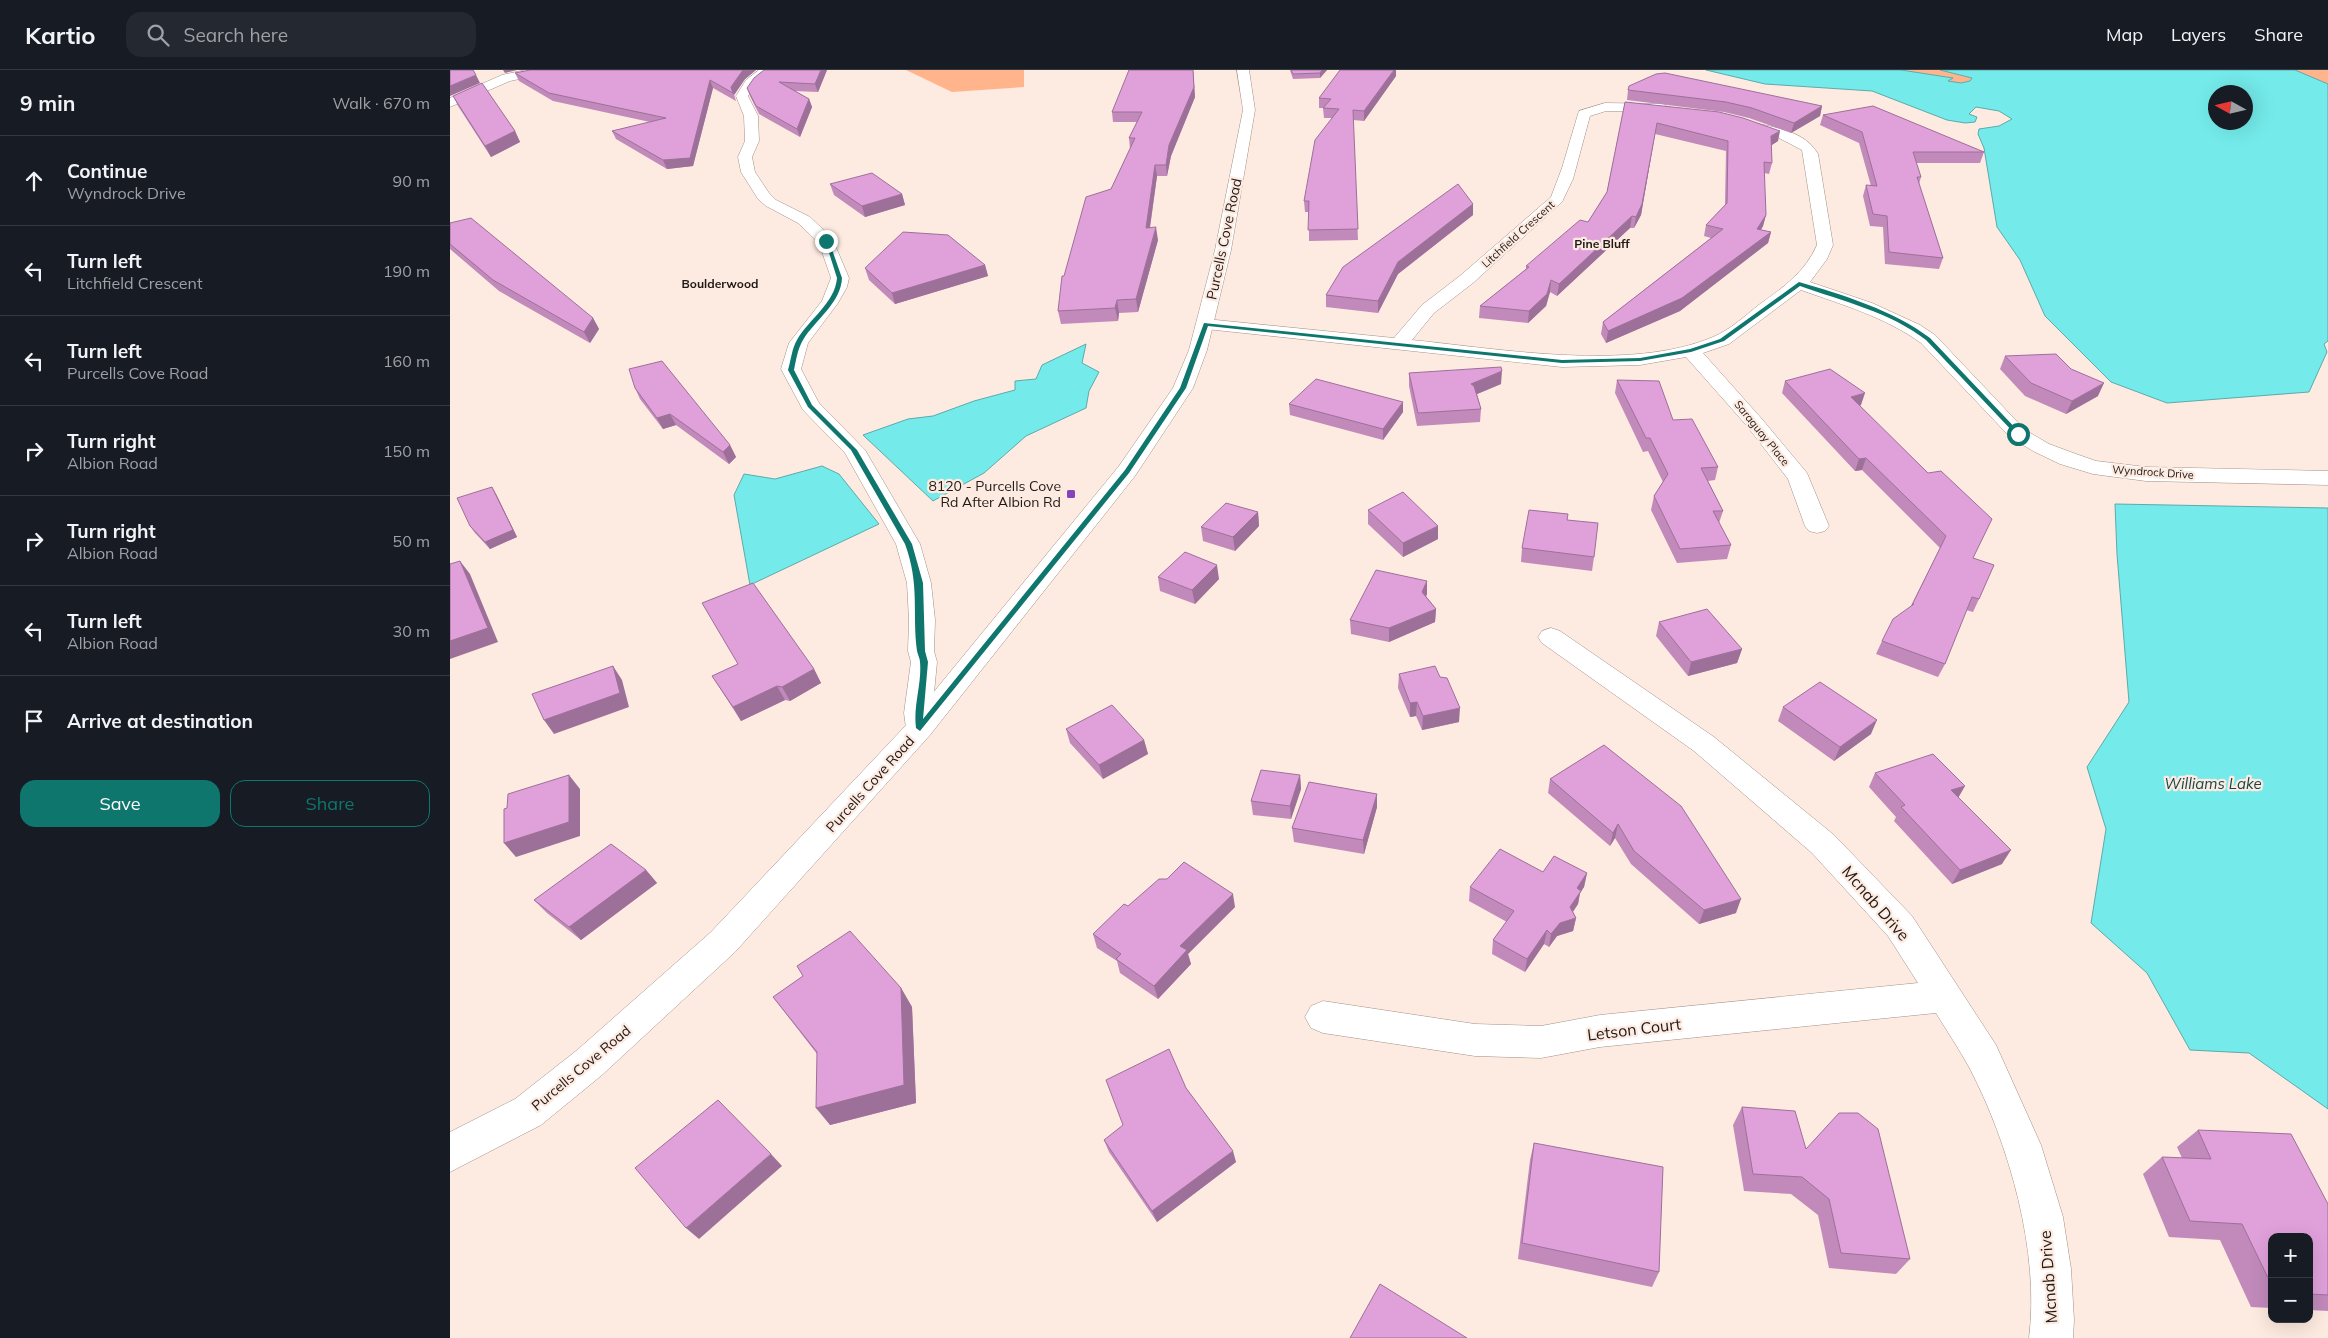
<!DOCTYPE html>
<meta charset="utf-8">
<style>
:root{--surface:#171b24;--page:#242831;--text:#f1f3f6;--muted:#9ea1a6;--line:#363941;--accent:#0f766e}
body{margin:0;font-family:Mulish,sans-serif;background:var(--page);color:var(--text)}
.controls{position:absolute;right:15px;bottom:15px;display:grid;overflow:hidden;border-radius:10px;box-shadow:0 5px 20px #0002}
.controls button{width:45px;height:45px;display:grid;place-items:center;padding:0;border:0;border-bottom:1px solid var(--line);background:var(--surface);color:var(--text);font:25px sans-serif}
.compass{position:absolute;left:1758px;top:15px;width:45px;height:45px;border-radius:50%;background:var(--surface);box-shadow:0 5px 20px #0002;rotate:278deg}
.stop{position:absolute;width:15px;height:15px;margin:-11px;border:4px solid #0f766e;border-radius:50%;background:#fff}
.stop.end{background:#0f766e;border-color:#fff;box-shadow:0 1px 5px #0008}
.list{margin:0;padding:0;list-style:none}
h2{display:flex;justify-content:space-between;align-items:center;height:65px;margin:0;padding:0 20px;font-size:21px}
h2 small{font-size:16px;font-weight:400;color:var(--muted)}
.list li{display:grid;grid-template-columns:32px 1fr auto;gap:15px;align-items:center;box-sizing:border-box;height:90px;padding:0 20px;border-top:1px solid var(--line)}
.list b{display:block;font-size:19px;white-space:nowrap}
.list p{margin:0;font-size:16px;white-space:nowrap;color:var(--muted)}
.list em{font-size:16px;font-style:normal;color:var(--muted)}
.actions{display:flex;gap:10px;padding:15px 20px}
.actions a{flex:1;padding:11px 0;border:1px solid var(--accent);border-radius:15px;text-align:center;font-size:18px;color:var(--accent)}
.actions .main{background:var(--accent);color:#fff}
.icon{flex:none;width:28px;height:28px;fill:none;stroke:currentColor;stroke-width:2;stroke-linecap:round;stroke-linejoin:round}
.map{position:relative;flex:none;width:1878px;height:1268px;overflow:hidden}
header{display:flex;align-items:center;gap:30px;box-sizing:border-box;height:70px;padding:0 25px;background:var(--surface);border-bottom:1px solid var(--line)}
header strong{font-size:24px}
nav{display:flex;gap:28px;margin-inline-start:auto;font-size:18px}
.search{width:350px;height:45px;background:var(--page);display:flex;align-items:center;gap:12px;box-sizing:border-box;padding:0 18px;border-radius:15px;color:var(--muted);font-size:19px}
main{display:flex}
aside{flex:1;background:var(--surface)}
.map>svg:first-child{display:block}
.green{fill:#ffb48c}
.water{fill:#74eaea;stroke:#5babaa;fill-rule:evenodd}
.lines{fill:none;stroke-linecap:round;stroke-linejoin:round}
.minor-casing{stroke:#a39188;stroke-width:1}
.major-casing{stroke:#a39188;stroke-width:1}
.minor{fill:#fff;fill-rule:evenodd}
.major{fill:#fff;fill-rule:evenodd}
.wall{fill:#c18abb}
.shaded-wall{fill:#9d7099}
.building{fill:#e0a0da;stroke:#9d7099}
.route{fill:#0f766e}
.poi-dot{fill:#8744b8;stroke:#fdeae0;stroke-width:2}
.labels{text-anchor:middle;stroke-width:4.5;stroke-linejoin:round;paint-order:stroke}
.far-street-label{font-size:11px;fill:#201916;stroke:#fdeae0}
.far-neighbourhood-label{font-size:12px;font-weight:bold;fill:#201916;stroke:#fdeae0}
.street-label{font-size:14px;fill:#201916;stroke:#fdeae0}
.poi-label{font-size:14px;fill:#201916;stroke:#fdeae0;text-anchor:end}
.water-label{font-size:15px;font-style:italic;fill:#124848;stroke:#fdeae0}
.near-street-label{font-size:16px;fill:#201916;stroke:#fdeae0}
</style>
<header>
<strong>Kartio</strong>
<div class="search"><svg class="icon" aria-label="search" viewBox="0 0 24 24"><circle cx="10" cy="10" r="6"/><path d="M15 15l6 6"/></svg>Search here</div>
<nav><a>Map</a><a>Layers</a><a>Share</a></nav>
</header>
<main>
<aside>
<h2>9 min<small>Walk · 670 m</small></h2>
<ul class="list">
<li><svg class="icon" aria-label="ahead" viewBox="0 0 24 24"><path d="M12 20V5M6 11l6-6 6 6"/></svg><div><b>Continue</b><p>Wyndrock Drive</p></div><em>90 m</em></li>
<li><svg class="icon" aria-label="left" viewBox="0 0 24 24"><path d="M17 20v-9H6M10 6l-5 5 5 5"/></svg><div><b>Turn left</b><p>Litchfield Crescent</p></div><em>190 m</em></li>
<li><svg class="icon" aria-label="left" viewBox="0 0 24 24"><path d="M17 20v-9H6M10 6l-5 5 5 5"/></svg><div><b>Turn left</b><p>Purcells Cove Road</p></div><em>160 m</em></li>
<li><svg class="icon" aria-label="right" viewBox="0 0 24 24"><path d="M7 20v-9h11M14 6l5 5-5 5"/></svg><div><b>Turn right</b><p>Albion Road</p></div><em>150 m</em></li>
<li><svg class="icon" aria-label="right" viewBox="0 0 24 24"><path d="M7 20v-9h11M14 6l5 5-5 5"/></svg><div><b>Turn right</b><p>Albion Road</p></div><em>50 m</em></li>
<li><svg class="icon" aria-label="left" viewBox="0 0 24 24"><path d="M17 20v-9H6M10 6l-5 5 5 5"/></svg><div><b>Turn left</b><p>Albion Road</p></div><em>30 m</em></li>
<li><svg class="icon" aria-label="arrive" viewBox="0 0 24 24"><path d="M6 21V4h12l-3 4 3 4H6"/></svg><div><b>Arrive at destination</b></div></li>
</ul>
<div class="actions"><a class="main">Save</a><a>Share</a></div>
</aside>
<div class="map">
<svg width="1878" height="1268" viewBox="0 0 1878 1268">
<rect width="100%" height="100%" fill="#fdeae0"/>
<path class="green" d="M456,0H574V17L502,22Z
M1451,0H1490L1522,8L1520,11L1511,13L1497,11L1502,8Z
M1845,0H1878V14L1846,2Z"/>
<path class="water" d="M1256,0H1451L1503,8L1498,11L1511,13L1520,11L1522,8L1490,0H1845L1878,14V271L1874,274L1877,282L1859,322L1717,333L1661,312L1595,246L1570,190L1547,157L1534,78L1528,64L1529,59L1549,56L1562,49L1549,41L1526,37L1519,44L1527,47L1525,52L1515,53L1497,50L1422,21L1315,14ZM1796,22V52H1766V22Z
M636,274L632,293L649,302L639,321L636,338L576,366L534,403L483,431L413,365L458,349L483,346L524,331L565,320V311L586,309L592,295Z
M372,396L389,404L429,454L300,515L284,425L294,404L325,409Z
M1665,434L1878,438V1039L1799,983L1740,980L1697,903L1641,853L1656,759L1637,697L1679,632L1667,484Z"/>
<g class="lines">
<g class="minor-casing">
<path id="minor" d="M76,0H99L97,3L60,11L0,37V28L52,5Z
M309,0H323L305,15L298,26L308,46L309,71L302,87L305,102L319,123L326,130L360,147L382,168L399,208L397,217L388,233L358,273L351,299L369,333L415,380L470,474L481,513L485,550L484,581L487,592L482,643L484,658L480,665L470,668L460,665L456,658L454,643L461,592L458,581L459,550L457,513L446,474L395,383L353,340L331,299L339,273L372,231L381,208L369,173L348,153L316,136L308,129L291,102L288,87L295,71L294,46L286,26L296,10Z
M1155,33L1213,34L1219,38L1213,42L1156,41L1140,46L1123,109L1112,132L1023,213L984,243L962,270C1051,279 1180,302 1263,267C1280,260 1296,245 1310,234C1334,217 1355,202 1367,175L1352,80L1327,67L1289,58L1287,55L1289,52L1294,51C1320,57 1354,59 1368,84L1383,175L1377,189L1360,212L1422,233L1470,255L1485,265L1575,360L1599,374L1626,384L1646,391L1696,397L1878,401V415L1696,411L1643,404L1610,394L1585,382L1561,368L1471,273C1435,247 1393,235 1351,220L1279,274L1253,283L1311,348L1357,403L1379,456L1375,461L1367,463L1359,461L1355,456L1338,409L1297,356L1236,287L1190,295L1112,297L756,259L750,258L747,254L750,250L756,249L944,268L972,235L1011,205L1101,127L1112,98L1128,44L1129,41Z
M1101,558L1110,561L1264,667L1384,765L1462,846L1546,975L1591,1075L1613,1147L1621,1199L1624,1250L1623,1268H1579C1590,1182 1559,1073 1519,997C1509,979 1497,961 1486,943L1150,977L1091,988L1025,986L873,963L861,958L855,947L861,936L873,931L1025,954L1091,956L1150,945L1468,913L1438,866L1362,783L1244,681L1092,573L1088,567L1092,561Z"/>
</g>
<g class="major-casing">
<path id="major" d="M787,0H799L805,40L781,180L757,280L743,318L685,406L480,665L285,882L152,1005L91,1055L0,1102V1062L65,1029L126,981L261,862L460,651L669,396L723,318L739,280L765,180L793,40Z"/>
</g>
<use href="#minor" class="minor"/>
<use href="#major" class="major"/>
</g>
<path class="wall" d="M80,0H306L295,9L284,25L286,31L263,18L243,96L217,99L166,69L162,61L200,52L103,31L69,11L65,3Z
M377,0L368,22L344,21L359,29L362,37L350,67L309,44L300,26L297,18Z
M743,0L745,27L721,86L717,106H707L700,158L708,170L688,242L669,243L668,251L611,254L608,241L661,119L680,79L679,68L687,52H663L662,42Z
M840,0H877L870,8L843,9Z
M946,6L914,51L903,50L908,170L859,171V142H855L854,131L882,48H874L873,38H869V28Z
M1178,20L1372,36L1370,46L1341,63L1299,48L1274,42L1177,30Z
M3,26L65,61L70,72L41,87L8,36Z
M1175,32L1328,71L1321,75L1322,93L1319,104L1314,103L1316,145L1313,156L1311,160L1321,162L1318,173L1230,241L1156,273L1151,264L1153,252L1261,168L1254,166L1256,155L1275,135L1276,81L1205,64L1191,145L1184,158H1180L1107,226L1100,222L1096,236L1078,253L1029,248L1030,236L1076,199V196L1138,152L1157,122Z
M1373,45L1534,82L1530,93H1466L1471,107L1469,114L1493,188L1489,199L1435,194L1433,157L1420,156L1413,126L1416,115L1421,116L1409,73L1370,55Z
M380,114L452,124L455,135L415,147L384,125Z
M1023,134V145L948,204L928,243L876,237V225Z
M0,153L143,248L149,259L140,273L49,221L0,179Z
M535,195L538,206L445,234L419,210L415,198Z
M1555,286L1648,326L1616,344L1575,326L1550,299Z
M959,303L1051,314L1027,324L1031,339L1030,352L967,356L959,316Z
M1167,310L1223,350L1268,397L1265,410L1258,411L1273,441L1269,453L1281,475L1277,489L1227,493L1201,440L1204,426L1213,412L1198,381L1193,382L1165,323Z
M1335,311L1411,335L1410,336L1524,488L1529,529L1523,542L1516,540L1495,594L1488,607L1426,584L1432,571L1461,536L1490,478L1412,400L1405,401L1332,323Z
M185,318L280,375L286,387L279,394L226,355L213,359L190,329Z
M839,334L953,342L933,370L840,345Z
M46,424L67,467L40,479L25,463L20,456Z
M918,440L988,456V469L953,487L918,454Z
M808,442L809,456L785,481L753,471L751,457Z
M1117,450L1144,487L1142,501L1071,492L1072,478Z
M708,507L769,509L745,534L710,521Z
M977,511V524L976,526L986,539L985,552L939,572L901,564L900,550Z
M1209,552L1292,579L1287,593L1238,606L1206,566Z
M364,599L371,613L340,631L335,630L291,651L262,606Z
M949,604L1009,652L972,660L966,646L960,647L948,618Z
M1333,637L1421,664L1384,691L1328,651Z
M616,659L694,670L698,684L653,709L620,673Z
M1154,675L1286,843L1249,854L1181,794L1165,768L1160,776L1098,723L1100,709Z
M1425,703L1508,727L1552,794L1502,814L1444,751L1446,747L1419,717Z
M850,705L851,719L841,749L803,745L801,731Z
M927,724V737L914,784L844,772L842,758Z
M196,800L207,813L131,870L97,843L84,830Z
M1093,802L1137,803L1134,817L1130,823L1128,834L1123,842L1126,848L1123,861L1107,866L1099,877L1094,874L1075,902L1042,884L1043,870L1057,852L1019,831L1020,817Z
M678,836L785,837L738,884L741,894L708,929L670,903L667,891L647,878L643,864Z
M451,918L462,937L466,1033L380,1055L367,984L323,927Z
M736,1018L786,1092L707,1152L659,1082L654,1070Z
M1292,1037L1356,1079L1460,1189L1446,1204L1379,1198L1368,1145L1341,1124L1294,1121L1283,1055Z
M1748,1060L1878,1134V1241L1859,1240V1167H1822V1238L1801,1237L1770,1170L1719,1167L1693,1104L1712,1087L1732,1088L1727,1077Z
M1084,1073L1209,1202L1202,1217L1068,1189L1080,1090Z"/>
<path class="shaded-wall" d="M53,0H67L55,3Z
M293,0H306L295,9L284,25L286,31L281,17Z
M371,0H377L368,22L365,14Z
M743,0L745,27L721,86L717,106L716,95L719,75Z
M872,0H877L870,8V3Z
M944,0H946V6L914,51V41Z
M26,5L30,13L0,26V16Z
M260,10L263,18L243,96L217,99L213,90Z
M359,29L362,37L350,67L347,59Z
M1372,36L1370,46L1341,63L1344,53Z
M65,61L70,72L41,87L35,76Z
M1330,61L1328,71L1319,77L1321,66Z
M1205,64L1191,145L1184,158L1186,147Z
M705,95L707,106L698,170L696,158Z
M452,124L455,135L415,147L412,136Z
M1023,134V145L948,204L928,243V231L948,192Z
M1316,145L1313,156L1304,171L1307,159Z
M1182,146L1180,158L1107,226L1109,214Z
M706,157L708,170L688,242L686,229Z
M1321,162L1318,173L1230,241L1156,273L1158,261Z
M535,195L538,206L445,234L442,223Z
M1101,210L1100,222L1096,236L1078,253L1079,241Z
M667,230L669,243L668,251L665,238Z
M143,248L149,259L140,273L134,262Z
M1052,301L1051,314L1020,327L1021,314Z
M1654,313L1648,326L1616,344L1622,331Z
M1415,323L1411,335L1397,339L1401,327Z
M953,332V342L933,370V359Z
M220,344L226,355L213,359L207,348Z
M280,375L286,387L279,394L273,382Z
M1416,388L1412,400L1405,401L1409,389Z
M42,417L46,424L67,467L40,479L35,472Z
M808,442L809,456L785,481L783,467Z
M988,456V469L953,487V473Z
M10,491L20,504L48,572L0,589V571Z
M767,495L769,509L745,534L742,520Z
M977,511V524L972,536V522Z
M986,539L985,552L939,572V558Z
M1292,579L1287,593L1238,606L1241,592Z
M163,596L172,610L179,637L104,664L94,650Z
M364,599L371,613L340,631L332,617Z
M327,616L335,630L291,651L283,637Z
M967,632L966,646L960,647V633Z
M1010,638L1009,652L972,660L973,646Z
M1427,650L1421,664L1384,691L1390,677Z
M694,670L698,684L653,709L649,695Z
M119,705L130,719V766L66,787L54,773Z
M850,705L851,719L841,749L840,736Z
M1515,716L1507,730L1501,720Z
M927,724V737L914,784L913,770Z
M1168,754L1165,768L1160,776L1163,763Z
M1561,780L1552,794L1502,814L1510,800Z
M196,800L207,813L131,870L119,857Z
M1137,803L1134,817L1130,823L1128,834L1117,850L1120,837L1127,818Z
M783,824L785,837L738,884L741,894L708,929L704,916L730,876Z
M1291,829L1286,843L1249,854L1254,840Z
M1126,848L1123,861L1107,866L1099,877L1101,864L1110,853Z
M1097,860L1094,874L1075,902L1077,889Z
M451,918L462,937L466,1033L380,1055L366,1038Z
M783,1081L786,1092L707,1152L702,1141Z
M321,1084L332,1096L249,1169L236,1158Z"/>
<path class="building" d="M0,0H23L26,5L0,16Z
M80,0H293L281,17L283,23L260,10L240,88L213,90L162,61L216,48L99,23L65,3Z
M314,0H371L365,14L329,12L359,29L347,59L306,36L297,18L304,8Z
M679,0H743L744,17L719,75L716,95H705L696,158L706,157L686,229L667,230L665,238L608,241L612,206H614L636,127L661,119L685,68H679L692,42H662Z
M841,0H872L870,3L843,4Z
M890,0H944L914,41L903,40L908,159L858,160L859,131H854L865,70L889,39L873,38L881,29L869,28Z
M1215,3L1372,36L1344,53L1302,38L1276,32L1178,20L1179,16L1206,4Z
M32,13L65,61L35,76L3,26Z
M1175,32L1269,42L1293,48L1330,61L1321,66L1322,93L1314,92L1316,145L1307,159L1321,162L1232,228L1158,261L1153,252L1273,159L1256,155L1277,133L1278,71L1207,53L1192,134L1186,147L1182,146L1109,214L1101,210L1097,224L1079,241L1030,236L1079,197L1076,196L1130,150L1138,152L1157,122Z
M1423,36L1534,82H1463L1471,107H1467L1493,188L1439,182L1437,146L1423,144L1416,115L1427,116L1412,62L1373,45Z
M422,103L452,124L412,136L380,114Z
M1008,114L1023,134L948,192L928,231L876,225L893,197Z
M21,148L143,248L134,262L43,210L0,174V153Z
M453,162L498,165L535,195L442,223L415,198Z
M1606,284L1621,299L1654,313L1622,331L1581,313L1555,286Z
M212,291L280,375L273,382L220,344L207,348L185,318L179,299Z
M1051,297L1052,301L1021,314L1024,316L1031,339L968,343L959,303Z
M1380,299L1415,323L1401,327L1478,403L1491,401L1542,449L1523,488L1544,495L1529,529L1522,527L1495,594L1432,571L1443,549L1464,534L1462,535L1496,466L1416,388L1409,389L1335,311Z
M866,309L953,332L933,359L839,334Z
M1167,310L1209,311L1223,350L1242,349L1268,397L1251,398L1273,441H1263L1281,475L1230,479L1204,426L1218,404L1200,368H1196Z
M42,417L63,460L35,472L20,456L7,428Z
M953,422L988,456L953,473L918,440Z
M776,433L808,442L783,467L751,457Z
M1079,440L1118,444L1117,450L1148,453L1144,487L1072,478Z
M735,482L767,495L742,520L708,507Z
M10,491L38,558L0,571V494Z
M926,500L977,511L972,522L986,539L939,558L900,550Z
M303,513L364,599L332,617L327,616L283,637L262,606L288,594L252,533Z
M1257,539L1292,579L1241,592L1209,552Z
M163,596L170,623L94,650L82,624Z
M985,596L990,607L997,608L1010,638L973,646L967,632L960,633L949,604Z
M1370,612L1427,650L1390,677L1333,637Z
M662,635L694,670L649,695L616,659Z
M1154,675L1231,736L1291,829L1254,840L1184,781L1168,754L1163,763L1100,709Z
M1483,684L1515,716L1501,720L1561,780L1510,800L1451,737L1455,735L1425,703Z
M811,700L850,705L840,736L801,731Z
M119,705V752L54,773V739L57,738L58,724Z
M859,712L927,724L913,770L842,758Z
M161,774L196,800L119,857L84,830Z
M1050,779L1093,802L1104,786L1137,803L1127,818L1131,821L1120,837L1126,848L1110,853L1101,864L1097,860L1077,889L1043,870L1064,841L1020,817Z
M734,792L783,824L730,876L737,880L704,916L666,889L671,884L643,864L674,834L678,836L709,809H717Z
M400,861L451,918L454,1015L366,1038L367,982L323,927L353,906L347,896Z
M719,979L736,1018L783,1081L702,1141L654,1070L673,1055L656,1010Z
M268,1030L321,1084L236,1158L185,1098Z
M1292,1037L1345,1041L1356,1079L1389,1043H1408L1428,1059L1460,1189L1391,1183L1379,1129L1352,1107L1303,1104Z
M1748,1060L1841,1064L1878,1134V1225L1859,1224V1167H1822V1216L1792,1154L1740,1151L1712,1087L1761,1089Z
M1084,1073L1213,1097L1209,1202L1072,1173Z
M930,1214L1017,1268H900Z"/>
<path class="route" d="M375,170L379,171L392,208C391,233 365,250 353,270C348,278 346,290 344,300L362,335L407,380L462,474L473,513L475,581L478,592L473,649L675,400L730,318L754,253L1112,290L1190,288L1240,279L1270,269L1349,212C1393,225 1443,240 1480,268L1571,364L1566,365L1476,270C1440,242 1392,231 1350,216L1274,271L1241,282L1190,291L1112,293L758,256L736,318L679,403L470,661L466,658C463,635 472,614 470,592C470,589 468,585 467,581C462,542 470,515 455,474L401,380L358,337L338,300C341,290 342,278 347,270C359,249 385,233 387,208Z"/>
<rect class="poi-dot" x="616" y="419" width="10" height="10" rx="2.5"/>
<g class="labels">
<g class="far-street-label">
<text transform="translate(1068 164) rotate(-42)" y="4">Litchfield Crescent</text>
<text transform="translate(1312 363) rotate(51)" y="4">Saraguay Place</text>
<text transform="translate(1703 402) rotate(4)" y="4">Wyndrock Drive</text>
</g>
<g class="far-neighbourhood-label">
<text x="1152" y="178">Pine Bluff</text>
<text x="270" y="218">Boulderwood</text>
</g>
<g class="street-label">
<text transform="translate(774 169) rotate(-78)" y="5">Purcells Cove Road</text>
<text transform="translate(420 714) rotate(-48)" y="5">Purcells Cove Road</text>
<text transform="translate(131 998) rotate(-40)" y="5">Purcells Cove Road</text>
</g>
<g class="poi-label">
<text x="611" y="421">8120 - Purcells Cove<tspan x="611" dy="16">Rd After Albion Rd</tspan></text>
</g>
<g class="water-label">
<text x="1763" y="719">Williams Lake</text>
</g>
<g class="near-street-label">
<text transform="translate(1426 833) rotate(49)" y="6">Mcnab Drive</text>
<text transform="translate(1184 959) rotate(-7)" y="6">Letson Court</text>
<text transform="translate(1598 1207) rotate(-94)" y="6">Mcnab Drive</text>
</g>
</g>
</svg>
<div class="controls">
<button>+</button>
<button>−</button>
</div>
<svg class="compass" viewBox="-18 -18 36 36"><path d="M0-13l5 13h-10z" fill="#e53935"/><path d="M0 13l5-13h-10z" fill="#9ea1a6"/></svg>
<div class="stop" style="left:1568px;top:364px"></div>
<div class="stop end" style="left:376px;top:171px"></div>
</div>
</main>
